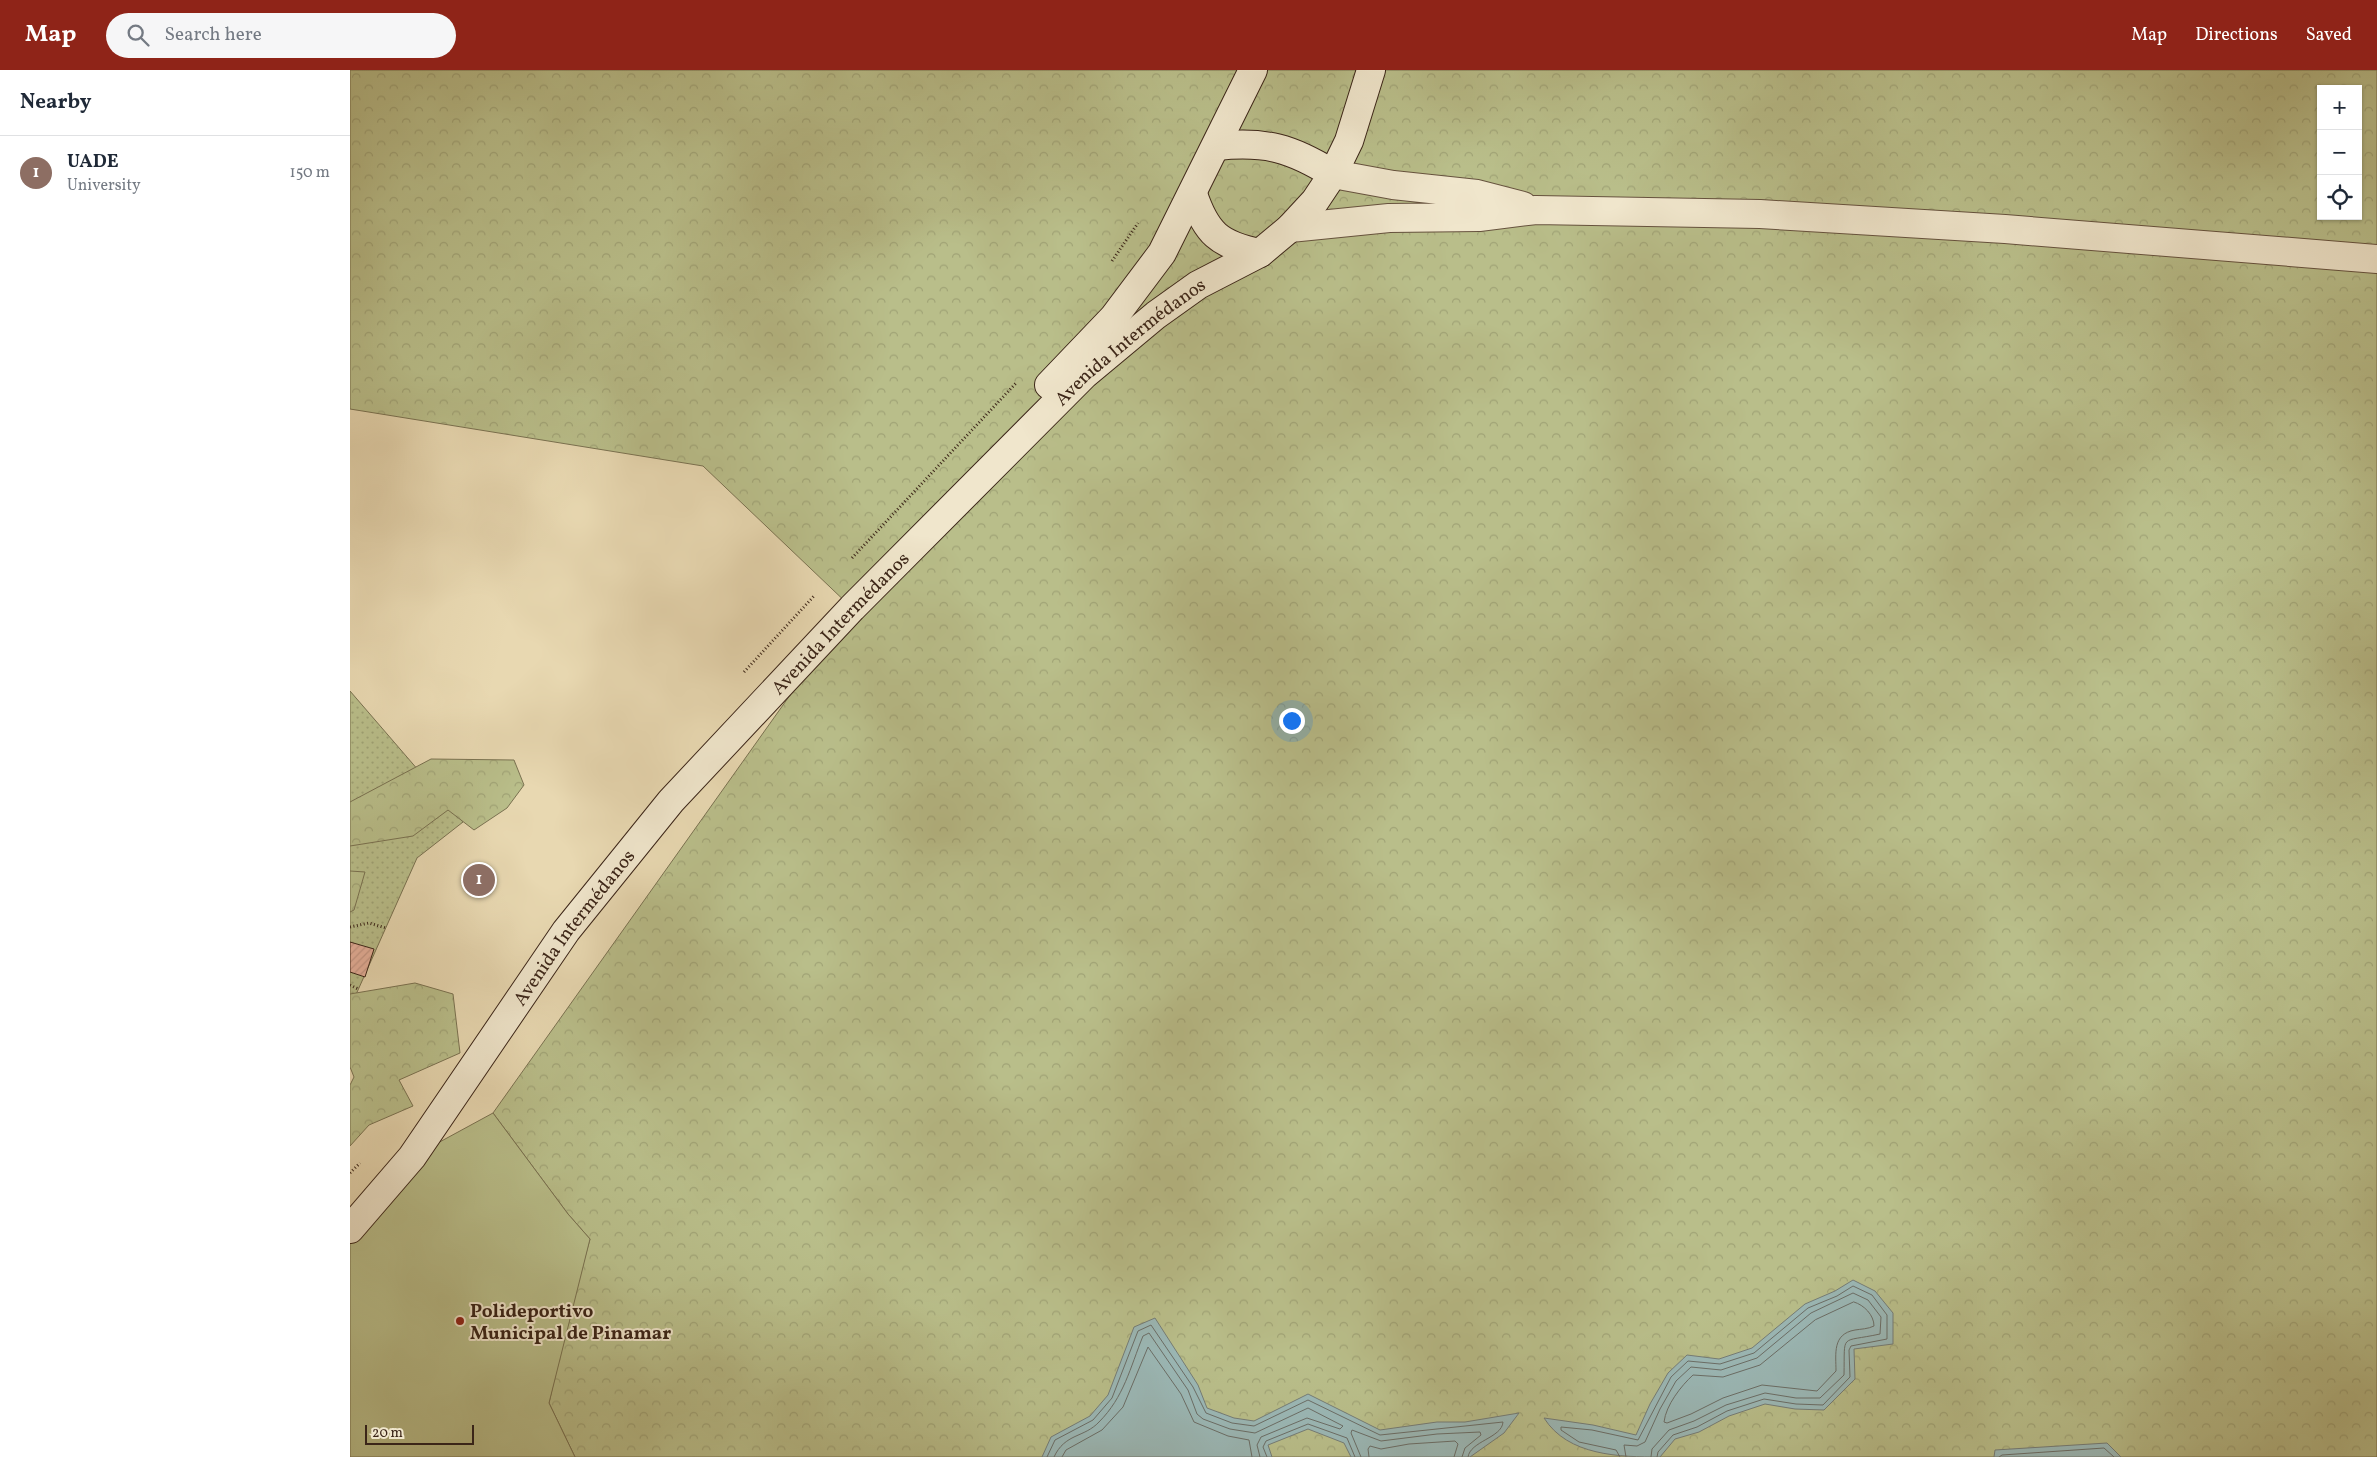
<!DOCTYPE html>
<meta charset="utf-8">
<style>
:root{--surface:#fff;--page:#f6f6f7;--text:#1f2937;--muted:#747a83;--line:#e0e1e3;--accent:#8f2418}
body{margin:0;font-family:Vollkorn,serif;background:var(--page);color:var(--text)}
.controls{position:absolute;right:15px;top:15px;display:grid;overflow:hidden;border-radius:0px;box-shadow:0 1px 4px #0004}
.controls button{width:45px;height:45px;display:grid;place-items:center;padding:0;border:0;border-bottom:1px solid var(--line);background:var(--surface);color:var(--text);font:25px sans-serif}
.scale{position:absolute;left:15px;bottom:12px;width:109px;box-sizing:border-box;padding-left:5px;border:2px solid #3b2518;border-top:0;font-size:14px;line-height:18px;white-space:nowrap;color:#3b2518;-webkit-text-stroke:4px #f0e6cc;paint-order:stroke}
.you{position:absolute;left:941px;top:650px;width:18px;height:18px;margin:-12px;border:4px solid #fff;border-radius:50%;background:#1a73e8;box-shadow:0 0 0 8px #1a73e833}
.badge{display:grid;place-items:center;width:32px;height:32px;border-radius:50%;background:var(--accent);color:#fff;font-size:16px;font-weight:700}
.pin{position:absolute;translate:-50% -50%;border:2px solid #fff;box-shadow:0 1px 5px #0006}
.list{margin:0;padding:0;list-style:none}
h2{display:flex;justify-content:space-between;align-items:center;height:65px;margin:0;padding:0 20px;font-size:21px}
h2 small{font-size:16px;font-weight:400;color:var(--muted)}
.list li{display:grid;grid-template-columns:32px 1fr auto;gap:15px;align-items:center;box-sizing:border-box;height:75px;padding:0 20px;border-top:1px solid var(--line)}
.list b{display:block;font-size:19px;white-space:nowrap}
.list p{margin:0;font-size:16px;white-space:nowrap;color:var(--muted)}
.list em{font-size:16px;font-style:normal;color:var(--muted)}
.icon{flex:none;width:28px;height:28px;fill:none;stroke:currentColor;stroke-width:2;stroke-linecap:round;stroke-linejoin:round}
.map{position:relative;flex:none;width:2027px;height:1387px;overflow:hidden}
header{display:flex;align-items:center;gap:30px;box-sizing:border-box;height:70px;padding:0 25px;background:var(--accent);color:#fff}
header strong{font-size:24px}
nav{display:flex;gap:28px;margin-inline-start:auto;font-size:18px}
.search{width:350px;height:45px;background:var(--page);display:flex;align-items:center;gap:12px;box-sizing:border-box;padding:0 18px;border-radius:28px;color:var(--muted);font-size:19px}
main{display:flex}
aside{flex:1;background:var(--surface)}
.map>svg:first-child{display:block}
.grass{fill:url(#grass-dots);stroke:#7a7251}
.forest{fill:url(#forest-crowns);stroke:#7a7251;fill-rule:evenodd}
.garden{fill:#b9be8a;stroke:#7a7251}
.water{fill:#9bb8b6;stroke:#757d77}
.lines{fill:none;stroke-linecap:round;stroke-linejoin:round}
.shore{stroke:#6b6e67;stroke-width:1}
.building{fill:url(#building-hatch);stroke:#3b2518}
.street-casing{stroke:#66523e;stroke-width:30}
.secondary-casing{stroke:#3b2518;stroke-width:30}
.path{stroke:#3b2518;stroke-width:3;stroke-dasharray:1 2.5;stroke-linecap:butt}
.street{stroke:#f0e6cc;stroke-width:28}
.secondary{stroke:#f0e6cc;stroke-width:28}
.poi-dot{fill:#8f2418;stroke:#f0e6cc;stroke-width:2}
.labels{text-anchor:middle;stroke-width:4;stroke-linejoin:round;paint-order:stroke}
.street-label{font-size:19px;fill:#3b2518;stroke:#f0e6cc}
.poi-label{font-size:19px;font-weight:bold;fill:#3b2518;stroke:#f0e6cc;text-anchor:start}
</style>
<header>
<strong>Map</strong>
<div class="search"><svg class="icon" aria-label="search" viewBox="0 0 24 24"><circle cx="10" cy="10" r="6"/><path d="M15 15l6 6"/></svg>Search here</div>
<nav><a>Map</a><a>Directions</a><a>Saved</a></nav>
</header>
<main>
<aside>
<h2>Nearby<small></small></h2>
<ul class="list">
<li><span class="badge" style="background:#8d6e63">1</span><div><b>UADE</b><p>University</p></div><em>150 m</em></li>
</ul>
</aside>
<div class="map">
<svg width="2027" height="1387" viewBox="0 0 2027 1387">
<defs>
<pattern id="grass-dots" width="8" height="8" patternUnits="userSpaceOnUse" patternTransform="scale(1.25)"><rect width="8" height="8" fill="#b9be8a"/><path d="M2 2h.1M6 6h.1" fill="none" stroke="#a0a376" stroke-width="1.8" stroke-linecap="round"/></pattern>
<pattern id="forest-crowns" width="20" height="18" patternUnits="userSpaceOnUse" patternTransform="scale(1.25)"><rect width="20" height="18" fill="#b9be8a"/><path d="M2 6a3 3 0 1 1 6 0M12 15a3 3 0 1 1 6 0" fill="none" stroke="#a0a376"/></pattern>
<pattern id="building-hatch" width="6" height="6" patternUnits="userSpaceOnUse" patternTransform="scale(1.25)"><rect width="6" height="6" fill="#e7b19c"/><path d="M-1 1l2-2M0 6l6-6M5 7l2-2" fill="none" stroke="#c79886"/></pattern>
</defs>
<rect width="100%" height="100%" fill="#e8d8b1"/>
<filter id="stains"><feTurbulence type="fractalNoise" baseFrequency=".004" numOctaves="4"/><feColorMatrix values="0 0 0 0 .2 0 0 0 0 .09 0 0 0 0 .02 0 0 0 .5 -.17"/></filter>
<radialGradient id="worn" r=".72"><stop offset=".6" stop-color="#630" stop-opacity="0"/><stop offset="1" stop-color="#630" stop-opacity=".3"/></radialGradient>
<path class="grass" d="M0,621L113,752L67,788L4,929L0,944Z"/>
<path class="forest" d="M0,0H2027V1387H225L199,1333L217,1252L240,1169L218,1144L143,1043L502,538L353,396L0,339ZM1971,19H2008V146H1971Z
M81,689L164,690L174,715L157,738L124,760L98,740L63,766L0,776V732Z
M0,801L15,802L4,840L0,842Z
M65,913L103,924L110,983L49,1010L63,1036L19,1055L0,1076V1015L4,1007L0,997V924Z"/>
<path class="garden" d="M143,1043L218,1144L240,1169L199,1333L225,1387H0V1159L62,1087Z"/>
<path class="water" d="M1503,1210L1525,1221L1543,1243V1274L1504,1279L1505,1309L1474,1340L1445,1339L1415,1334L1379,1346L1349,1362L1325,1369L1310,1387C1270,1387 1218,1386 1194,1348L1243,1355L1286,1365L1300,1334L1318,1303L1337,1285L1369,1289L1402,1278L1455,1234L1485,1221Z
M805,1248L848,1315L857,1338L884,1348L904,1351L958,1324L1030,1360L1087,1352H1115L1169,1343L1154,1363L1120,1387H1001L994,1373L958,1359L918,1375L922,1387H692L701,1367L740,1346L758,1325L784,1257Z
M1757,1373L1771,1387H1644L1645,1380Z"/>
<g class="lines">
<path class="shore" d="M1504,1232C1514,1235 1524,1245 1524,1256C1518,1259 1511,1259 1505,1260C1482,1264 1486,1284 1486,1301L1467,1321L1412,1315L1373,1328L1341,1344L1317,1353L1314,1352C1316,1335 1331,1316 1343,1305L1373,1307L1410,1295L1465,1250Z
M697,1387L705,1370L743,1350L762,1328L788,1261L801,1255L843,1317L856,1343L882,1353L904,1356L958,1330L1030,1365L1153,1352C1152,1368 1120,1371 1118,1387
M704,1387C715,1363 734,1368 749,1352C774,1327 780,1298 793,1266L799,1263L838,1320L847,1344L853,1349L880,1359L905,1363L958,1338L993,1356L990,1359L957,1348L911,1367L907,1375L910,1387
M712,1387L716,1380L752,1360L773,1337L798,1277L831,1324L844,1352L878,1366L899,1370L902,1387
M917,1387L913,1377L916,1371L958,1354L997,1368L1005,1387
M1011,1387L1001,1363L1002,1360L1031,1371L1087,1364L1130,1362L1131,1365L1115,1378L1112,1387
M1019,1387L1018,1379L1020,1376L1031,1379L1059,1374L1105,1371L1108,1374L1104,1387
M1270,1387L1266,1380L1229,1372L1211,1360V1357L1242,1360L1288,1370L1321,1307L1338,1291L1370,1294L1404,1283L1458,1238L1487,1226L1503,1216L1522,1225L1537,1245V1269L1501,1276L1499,1280L1500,1307L1473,1335L1446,1334L1414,1329L1377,1341L1347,1357L1323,1365L1308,1382L1307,1387
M1276,1387L1274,1375L1287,1376L1295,1372L1310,1339L1326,1311L1341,1297L1371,1300L1407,1288L1461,1243L1503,1223L1518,1230L1531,1247L1530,1264C1489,1273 1495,1262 1494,1305L1470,1328H1446L1415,1323L1376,1335L1344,1351L1319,1360L1302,1379L1301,1387
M1649,1387L1652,1385L1754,1378L1764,1387"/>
</g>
<path class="building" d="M0,872L24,879L15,907L0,902Z"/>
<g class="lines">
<g class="street-casing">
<path id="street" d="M983,104L1043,115L1127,124L1173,136
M940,158L1039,148L1129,147L1186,140L1410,144L1655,159L2027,189"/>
</g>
<g class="secondary-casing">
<g id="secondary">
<path d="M867,76C916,71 941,78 983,104"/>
<path d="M843,124C856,163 869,175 910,183"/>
<path d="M699,315L764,247L812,183L903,0"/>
<path id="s1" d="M0,1159L62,1087L216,861L321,731L502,538L734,305L806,245L848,215L910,183L940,158L965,131L983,104L999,71L1021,0"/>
</g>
</g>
<path class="path" d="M762,191L788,153
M502,488L667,312
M394,602L464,526
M0,857L19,853L36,858
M0,915L8,919
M0,1103L10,1093"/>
<use href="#street" class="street"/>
<use href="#secondary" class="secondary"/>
</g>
<circle class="poi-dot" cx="110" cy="1251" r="5"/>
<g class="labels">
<g class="street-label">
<text dy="7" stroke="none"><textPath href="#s1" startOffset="1186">Avenida Intermédanos</textPath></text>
<text dy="7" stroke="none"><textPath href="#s1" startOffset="781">Avenida Intermédanos</textPath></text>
<text dy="7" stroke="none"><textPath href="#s1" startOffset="376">Avenida Intermédanos</textPath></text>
</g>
<g class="poi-label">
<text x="120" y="1247">Polideportivo<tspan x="120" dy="22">Municipal de Pinamar</tspan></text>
</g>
</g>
<rect width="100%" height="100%" filter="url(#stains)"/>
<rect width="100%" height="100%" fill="url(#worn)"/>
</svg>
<div class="controls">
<button>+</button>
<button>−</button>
<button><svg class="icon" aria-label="locate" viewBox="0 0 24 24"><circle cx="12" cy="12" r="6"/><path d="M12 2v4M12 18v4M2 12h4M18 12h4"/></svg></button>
</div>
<div class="scale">20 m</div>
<div class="you"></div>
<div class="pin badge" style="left:129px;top:810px;background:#8d6e63">1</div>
</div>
</main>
